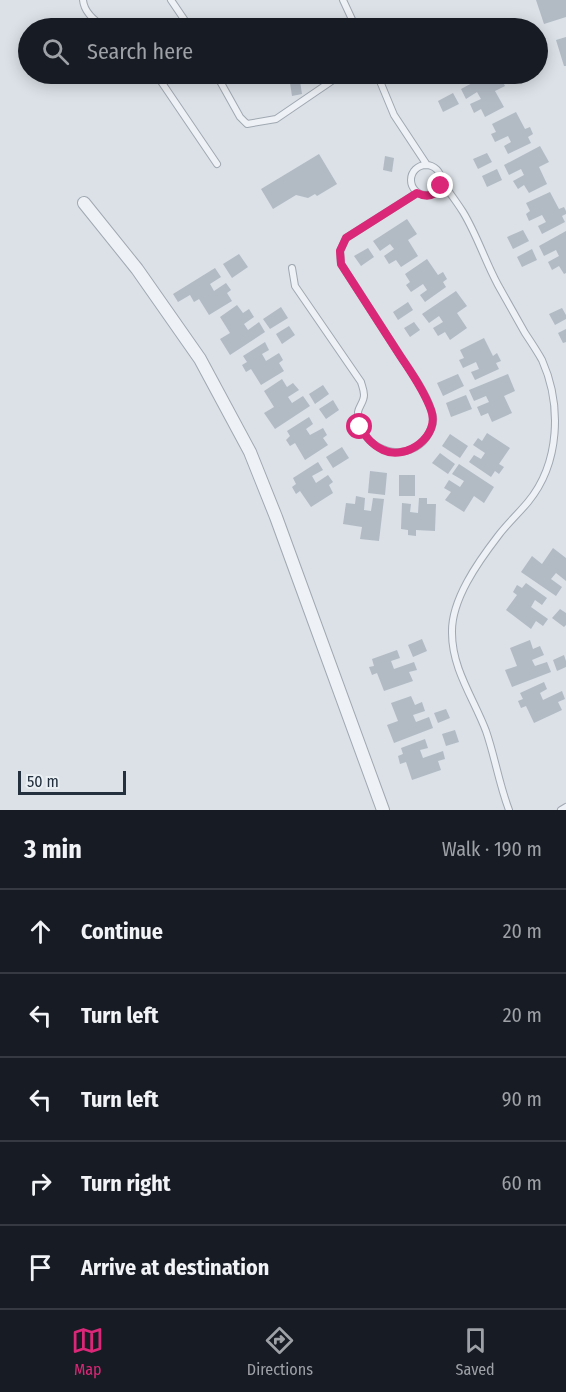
<!DOCTYPE html>
<meta charset="utf-8">
<style>
:root{--surface:#171b24;--page:#20242c;--text:#f1f3f6;--muted:#9ea1a6;--line:#363941;--accent:#db2777}
body{margin:0;font-family:"Fira Sans Condensed",sans-serif;background:var(--page);color:var(--text)}
.scale{position:absolute;left:18px;bottom:15px;width:108px;box-sizing:border-box;padding-left:6px;border:3px solid #24303e;border-top:0;font-size:16px;line-height:21px;white-space:nowrap;color:#24303e;-webkit-text-stroke:4px #eaeff4;paint-order:stroke}
.stop{position:absolute;width:18px;height:18px;margin:-14px;border:4px solid #db2777;border-radius:50%;background:#fff}
.stop.end{background:#db2777;border-color:#fff;box-shadow:0 2px 6px #0008}
.list{margin:0;padding:0;list-style:none}
h2{display:flex;justify-content:space-between;align-items:center;height:78px;margin:0;padding:0 24px;font-size:26px}
h2 small{font-size:20px;font-weight:400;color:var(--muted)}
.list li{display:grid;grid-template-columns:39px 1fr auto;gap:18px;align-items:center;box-sizing:border-box;height:84px;padding:0 24px;border-top:2px solid var(--line)}
.list b{display:block;font-size:22px;white-space:nowrap}
.list em{font-size:20px;font-style:normal;color:var(--muted)}
.icon{flex:none;width:33px;height:33px;fill:none;stroke:currentColor;stroke-width:2;stroke-linecap:round;stroke-linejoin:round}
.map{position:relative;flex:none;width:566px;height:810px;overflow:hidden}
.search{position:absolute;background:var(--surface);box-shadow:0 3px 15px #0003;left:18px;right:18px;top:18px;height:66px;display:flex;align-items:center;gap:15px;box-sizing:border-box;padding:0 21px;border-radius:33px;color:var(--muted);font-size:22px}
.sheet{height:498px;background:var(--surface)}
nav{display:flex;justify-content:space-around;align-items:center;box-sizing:border-box;height:84px;border-top:2px solid var(--line);background:var(--surface);font-size:16px;color:var(--muted)}
nav a{display:grid;justify-items:center;gap:3px}
nav .on{color:var(--accent)}
.map>svg:first-child{display:block}
.building{fill:#b2bac4}
.lines{fill:none;stroke-linecap:round;stroke-linejoin:round}
.lane-casing{stroke:#a0a8b1;stroke-width:8}
.street-casing{stroke:#a0a8b1;stroke-width:14}
.lane{stroke:#eef1f5;stroke-width:6}
.street{stroke:#eef1f5;stroke-width:12}
.route{stroke:#db2777;stroke-width:8}
</style>
<div class="map">
<svg width="566" height="810" viewBox="0 0 566 810">
<rect width="100%" height="100%" fill="#dbe1e7"/>
<path class="building" d="M536,0H566V17L544,24Z
M566,37V66H564L556,40Z
M316,74H330L331,76L321,82Z
M489,74H499L505,86L495,91L504,107L485,117L481,109L474,113L470,104L481,99L477,92L466,99L461,89Z
M300,81L302,94L292,96L290,83Z
M453,93L459,104L443,112L438,101Z
M516,112L525,129L530,127L533,134L528,137L531,143L508,154L504,146L511,142L508,136L495,142L491,134L496,132L492,124Z
M540,146L549,162L539,167L547,184L529,193L524,185L518,189L513,181L524,175L521,169L509,175L504,165Z
M487,153L492,162L478,169L473,159Z
M319,154L337,184L317,196L315,194L308,198L296,195L273,209L261,189Z
M385,156L394,158L392,172L383,170Z
M497,169L502,180L487,187L482,176Z
M550,192L559,209L564,207L566,211V214L562,216L565,222L542,234L538,226L546,222L542,215L529,221L526,214L530,211L526,203Z
M407,219L417,234L408,240L418,256L401,267L396,260L389,264L384,256L394,249L390,244L380,251L373,241Z
M523,230L529,241L513,249L507,237Z
M566,231V273L564,274L559,266L552,270L548,262L559,256L556,250L544,256L539,246Z
M368,248L374,257L361,266L354,256Z
M532,249L537,260L522,267L517,257Z
M239,254L248,267L232,278L223,264Z
M427,259L438,275L443,272L447,279L443,282L446,287L425,302L420,295L427,290L423,284L411,292L406,285L410,282L405,274Z
M215,268L221,277L210,284L214,291L226,283L231,290L227,293L232,301L209,315L199,299L194,302L190,295L178,302L173,294Z
M456,291L467,306L457,313L467,328L450,340L445,332L438,336L433,328L443,322L439,316L429,323L422,314Z
M408,302L413,310L398,320L393,312Z
M237,305L243,313L249,309L254,317L244,324L248,330L259,322L265,332L230,355L220,339L230,333L220,317Z
M281,307L288,318L270,329L263,319Z
M562,308L566,315V319L555,325L549,314Z
M414,322L420,330L410,337L404,328Z
M289,326L295,335L282,344L276,334Z
M566,329V342L563,343L558,333Z
M484,338L493,356L497,353L501,361L496,363L499,369L475,380L471,372L479,369L476,362L463,368L459,360L464,358L460,350Z
M265,342L269,350L262,354L266,361L279,353L283,360L279,363L284,371L261,385L251,369L246,372L242,365L247,362L243,356Z
M458,374L464,386L443,396L437,383Z
M508,374L515,391L504,396L512,413L492,422L488,413L481,416L477,407L489,402L486,396L474,401L469,390Z
M282,379L287,387L293,383L299,390L288,397L292,403L303,396L310,406L275,429L264,413L274,407L264,391Z
M323,385L329,394L315,404L309,394Z
M466,395L472,409L451,417L446,403Z
M333,400L339,410L326,419L319,409Z
M309,417L313,424L306,429L310,435L323,428L327,435L323,438L328,445L305,460L295,443L290,446L286,440L290,436L287,431Z
M487,433L510,448L499,464L504,467L499,474L495,471L491,477L469,462L474,455L481,459L485,453L473,445L478,438L482,441Z
M450,434L468,446L460,458L442,446Z
M342,447L349,458L333,468L326,457Z
M440,453L455,464L448,474L432,463Z
M318,462L323,470L312,476L316,483L328,475L333,482L329,485L333,493L311,507L300,491L296,494L292,487L296,484L293,478Z
M459,464L494,487L484,503L474,496L464,512L445,500L451,492L444,488L449,480L460,487L464,481L452,474Z
M370,471L387,473L385,495L368,493Z
M399,475H415V496H399Z
M356,496L365,498L364,510L371,511L373,498L384,499L379,541L360,539L362,527L343,524L346,503L355,504Z
M419,498H427V504H436L435,531L416,530V536L408,535V530L401,529L402,503L411,504L410,512L418,513Z
M553,548L566,558V581L556,573L551,579L562,587L556,596L521,572L532,556L542,564Z
M526,583L547,598L542,605L535,600L531,607L548,619L543,626L536,621L531,629L506,610L517,595L513,592L517,585L522,588Z
M560,609L566,613V625L564,627L552,618Z
M422,639L427,651L413,657L408,645Z
M530,640L533,649L540,646L544,655L532,660L535,666L547,662L551,672L512,687L505,670L517,666L510,648Z
M397,650L400,658L391,661L394,669L414,662L417,670L409,672L413,681L384,691L377,673L372,675L369,667L374,666L372,659Z
M564,655L566,661V667L557,671L553,660Z
M544,682L547,689L540,693L543,700L562,691L565,699L558,702L562,710L534,723L526,706L521,708L518,701L523,699L520,693Z
M411,696L415,705L422,702L425,711L413,715L416,722L429,717L433,728L394,743L387,725L398,721L391,703Z
M446,709L450,718L438,723L434,713Z
M455,730L459,742L446,746L442,734Z
M425,739L428,748L420,750L423,758L443,751L445,759L438,761L441,770L412,780L406,762L400,764L398,756L403,754L401,748Z"/>
<g class="lines">
<g class="lane-casing">
<path id="lane" d="M83,0C84,12 96,22 106,28
M171,0L190,28
M343,0L356,28
M156,74L217,164
M216,74L240,117L247,124L276,119L342,74L358,76L364,74
M377,74L394,115L427,165
M411 180a15 15 0 1 1 30 0a15 15 0 1 1-30 0Z
M442,182C449,192 456,201 463,212C477,235 485,261 498,285C507,301 516,317 525,333C531,342 537,351 542,360C562,405 560,463 528,502C518,514 507,524 498,536C478,562 451,600 452,633C452,669 474,699 486,731C495,757 499,784 509,810
M292,268L295,286L361,382C362,386 364,390 364,395C364,402 359,406 358,412C358,417 360,426 362,430C374,454 408,461 426,438C430,431 434,425 433,417C430,398 411,372 401,357C381,326 361,295 341,264L340,251L346,238L417,193
M561,810L566,807"/>
</g>
<g class="street-casing">
<path id="street" d="M84,203L137,269L200,359L250,452L276,517L383,810"/>
</g>
<use href="#lane" class="lane"/>
<use href="#street" class="street"/>
</g>
<g class="lines">
<path class="route" d="M360,427C366,437 372,445 383,450C406,461 441,436 431,410C424,390 410,371 399,354C380,324 360,294 341,264L340,251L346,238L417,193C427,198 435,196 441,186"/>
</g>
</svg>
<div class="scale">50 m</div>
<div class="stop" style="left:360px;top:427px"></div>
<div class="stop end" style="left:441px;top:186px"></div>
<div class="search"><svg class="icon" aria-label="search" viewBox="0 0 24 24"><circle cx="10" cy="10" r="6"/><path d="M15 15l6 6"/></svg>Search here</div>
</div>
<section class="sheet">
<h2>3 min<small>Walk · 190 m</small></h2>
<ul class="list">
<li><svg class="icon" aria-label="ahead" viewBox="0 0 24 24"><path d="M12 20V5M6 11l6-6 6 6"/></svg><div><b>Continue</b></div><em>20 m</em></li>
<li><svg class="icon" aria-label="left" viewBox="0 0 24 24"><path d="M17 20v-9H6M10 6l-5 5 5 5"/></svg><div><b>Turn left</b></div><em>20 m</em></li>
<li><svg class="icon" aria-label="left" viewBox="0 0 24 24"><path d="M17 20v-9H6M10 6l-5 5 5 5"/></svg><div><b>Turn left</b></div><em>90 m</em></li>
<li><svg class="icon" aria-label="right" viewBox="0 0 24 24"><path d="M7 20v-9h11M14 6l5 5-5 5"/></svg><div><b>Turn right</b></div><em>60 m</em></li>
<li><svg class="icon" aria-label="arrive" viewBox="0 0 24 24"><path d="M6 21V4h12l-3 4 3 4H6"/></svg><div><b>Arrive at destination</b></div></li>
</ul>
</section>
<nav>
<a class="on"><svg class="icon" aria-label="map" viewBox="0 0 24 24"><path d="M3 6l6-2 6 2 6-2v14l-6 2-6-2-6 2zM9 4v14M15 6v14"/></svg>Map</a>
<a><svg class="icon" aria-label="directions" viewBox="0 0 24 24"><path d="M12 3l9 9-9 9-9-9zM9 14v-3h6M13 9l2 2-2 2"/></svg>Directions</a>
<a><svg class="icon" aria-label="saved" viewBox="0 0 24 24"><path d="M7 4h10v16l-5-4-5 4z"/></svg>Saved</a>
</nav>
